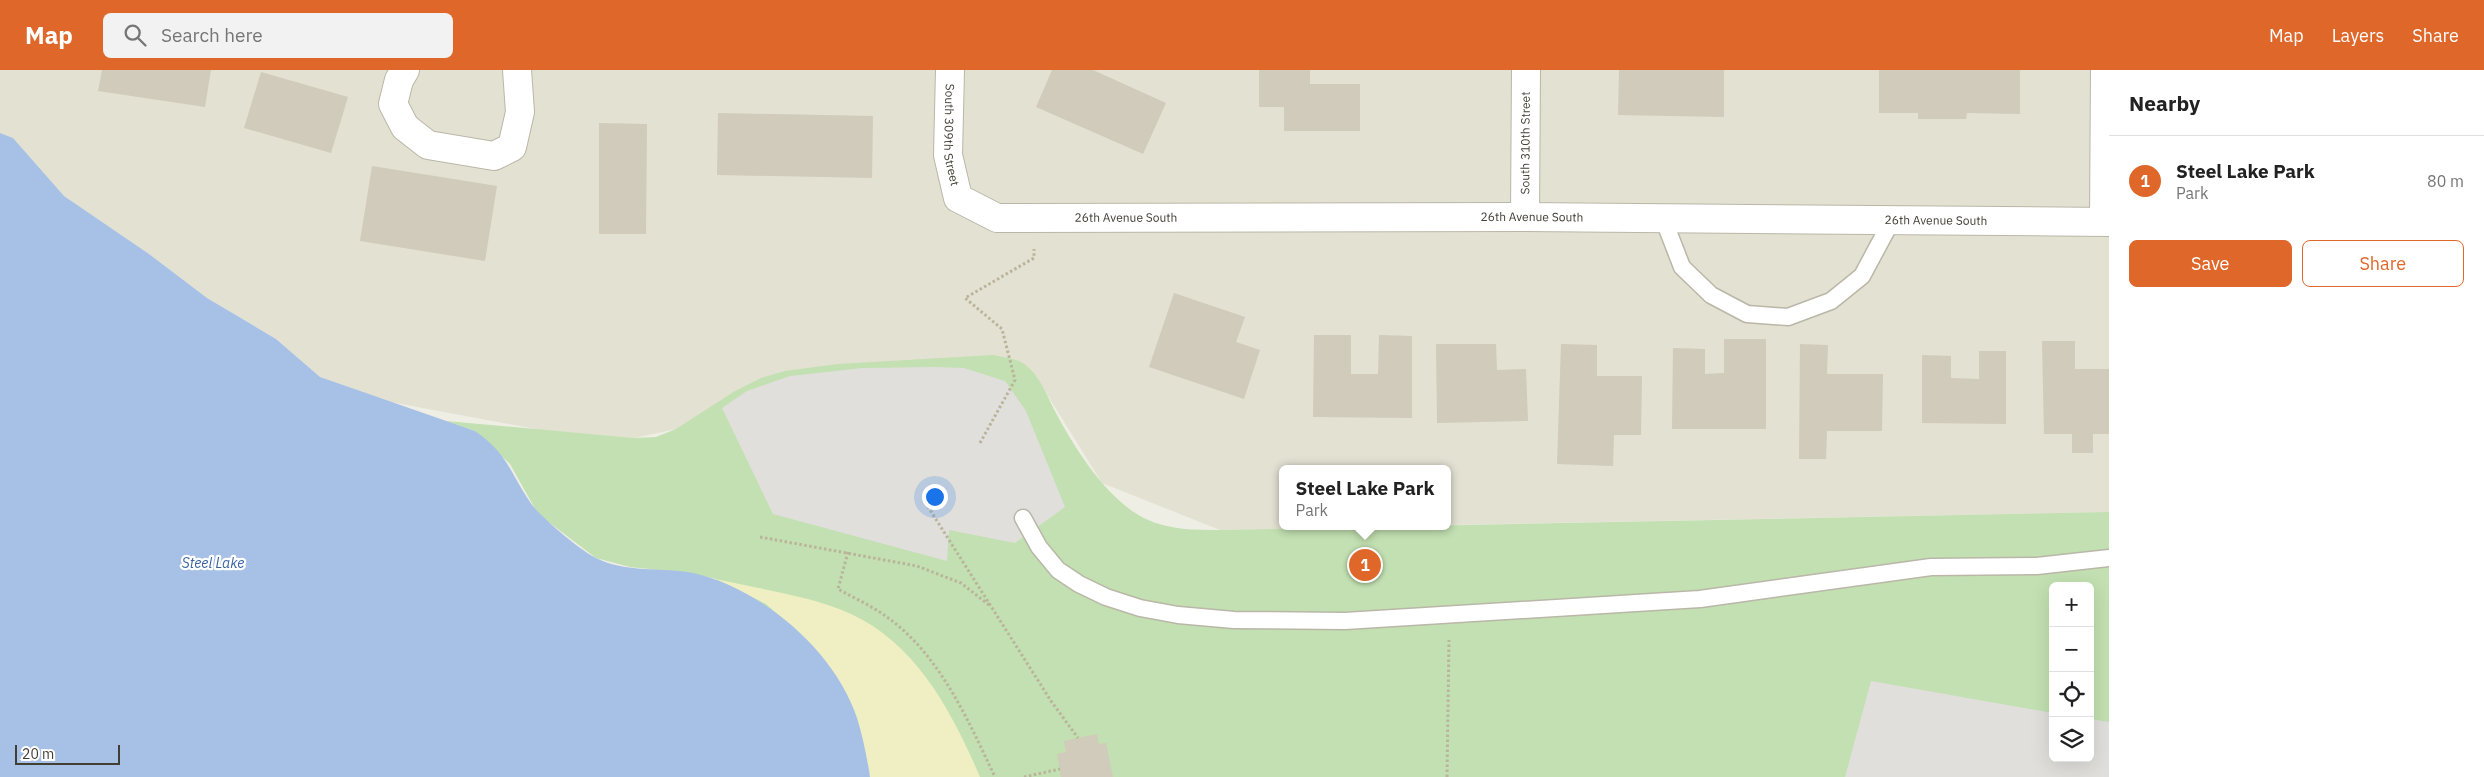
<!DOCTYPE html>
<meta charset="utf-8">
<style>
:root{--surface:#fff;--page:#f2f2f2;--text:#222;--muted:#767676;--line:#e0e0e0;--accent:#e0672a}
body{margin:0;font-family:"IBM Plex Sans",sans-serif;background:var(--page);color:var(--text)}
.controls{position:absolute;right:15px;bottom:15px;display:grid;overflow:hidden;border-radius:8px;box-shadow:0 5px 20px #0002}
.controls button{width:45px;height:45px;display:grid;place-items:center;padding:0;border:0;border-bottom:1px solid var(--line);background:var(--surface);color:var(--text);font:25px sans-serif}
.scale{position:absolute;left:15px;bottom:12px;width:105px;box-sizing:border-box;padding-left:5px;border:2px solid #413e34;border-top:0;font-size:14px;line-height:18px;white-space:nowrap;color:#413e34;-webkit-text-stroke:4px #fff;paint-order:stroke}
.you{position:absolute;left:934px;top:426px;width:18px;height:18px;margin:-12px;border:4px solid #fff;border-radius:50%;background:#1a73e8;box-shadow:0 0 0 8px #1a73e833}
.badge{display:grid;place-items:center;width:32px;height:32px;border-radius:50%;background:var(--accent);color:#fff;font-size:16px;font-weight:700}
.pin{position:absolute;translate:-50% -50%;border:2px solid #fff;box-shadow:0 1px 5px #0006}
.popup{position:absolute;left:1279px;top:395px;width:172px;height:65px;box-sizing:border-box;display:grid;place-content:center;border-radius:8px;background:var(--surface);filter:drop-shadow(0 1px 4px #0005);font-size:16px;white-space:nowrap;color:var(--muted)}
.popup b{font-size:19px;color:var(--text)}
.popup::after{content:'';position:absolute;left:50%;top:100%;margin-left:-10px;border:10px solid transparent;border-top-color:var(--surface)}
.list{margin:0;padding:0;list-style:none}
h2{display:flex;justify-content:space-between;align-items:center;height:65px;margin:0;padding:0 20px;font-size:21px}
h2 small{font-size:16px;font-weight:400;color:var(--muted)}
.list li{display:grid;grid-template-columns:32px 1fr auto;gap:15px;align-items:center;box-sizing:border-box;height:90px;padding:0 20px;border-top:1px solid var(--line)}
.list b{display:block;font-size:19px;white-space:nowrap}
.list p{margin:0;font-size:16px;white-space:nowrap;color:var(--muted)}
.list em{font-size:16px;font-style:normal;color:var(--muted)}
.actions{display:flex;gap:10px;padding:15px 20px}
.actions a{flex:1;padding:11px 0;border:1px solid var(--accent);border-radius:8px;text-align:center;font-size:18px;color:var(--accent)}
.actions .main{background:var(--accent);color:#fff}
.icon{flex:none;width:28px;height:28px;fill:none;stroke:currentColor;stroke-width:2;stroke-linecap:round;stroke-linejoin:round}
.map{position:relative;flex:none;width:2109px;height:707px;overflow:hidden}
header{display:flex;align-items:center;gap:30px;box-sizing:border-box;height:70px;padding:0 25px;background:var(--accent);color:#fff}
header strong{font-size:24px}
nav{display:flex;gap:28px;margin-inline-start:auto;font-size:18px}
.search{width:350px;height:45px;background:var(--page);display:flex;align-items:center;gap:12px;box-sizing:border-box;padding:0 18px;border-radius:8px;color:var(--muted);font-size:19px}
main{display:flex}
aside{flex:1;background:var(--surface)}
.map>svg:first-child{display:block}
.residential{fill:#e3e1d2}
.green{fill:#c2e0b1;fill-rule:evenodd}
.sand{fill:#f0efc3}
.parking{fill:#e1dfdc}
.water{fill:#a6c0e6}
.building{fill:#d0cbbb}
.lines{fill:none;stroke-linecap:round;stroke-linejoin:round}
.service-casing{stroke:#bab7a8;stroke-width:19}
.minor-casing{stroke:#bab7a8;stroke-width:30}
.path{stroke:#bab49b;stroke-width:3;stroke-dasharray:2.5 2.5;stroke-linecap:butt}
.service{stroke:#fff;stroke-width:16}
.minor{stroke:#fff;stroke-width:28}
.labels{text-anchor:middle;stroke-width:4.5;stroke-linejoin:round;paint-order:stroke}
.street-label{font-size:12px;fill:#413e34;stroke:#fff}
.water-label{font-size:14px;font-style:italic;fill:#3b629f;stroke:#fff}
</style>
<header>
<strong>Map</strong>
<div class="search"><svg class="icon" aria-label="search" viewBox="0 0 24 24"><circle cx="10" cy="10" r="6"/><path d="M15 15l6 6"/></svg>Search here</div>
<nav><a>Map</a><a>Layers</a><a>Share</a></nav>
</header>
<main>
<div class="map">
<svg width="2109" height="707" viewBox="0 0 2109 707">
<rect width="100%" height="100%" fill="#efeee4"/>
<path class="residential" d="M0,0H2109V442L1448,455V399H1282V456H1405L1220,460L1102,413L1035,305L676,359L634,368L541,360L385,331L320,307L276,269L207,228L149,184L64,126L13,68L0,63Z"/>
<path class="green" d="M993,285C1002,287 1011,288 1019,291C1038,300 1047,326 1056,343C1075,379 1108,431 1146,449C1169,460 1195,460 1220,460L2109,442V707H870L869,697L716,509L690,503L630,497L596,488L538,444L510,394L475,361L446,351L634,368L656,367L676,359L735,321L761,308L785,301L838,294ZM2053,516H2090V688H2053Z"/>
<path class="sand" d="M716,509C758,519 813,526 851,544C917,574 953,644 980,707H870L869,697L813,576L766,534Z"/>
<path class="parking" d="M935,297L964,298L1005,311L1026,341L1065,437L1015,473L949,460L947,491L773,444L722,338L747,321L790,306L863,298Z
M1871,611L2053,643V688H2090V649L2109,652V707H1845Z"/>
<path class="water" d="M0,63L13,68L64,126L149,184L207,228L276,269L320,307L475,361C508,384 509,401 530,432C539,446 581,481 596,488C625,503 662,497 693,503C761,518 835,581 857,648C863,667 867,688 870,707H0Z"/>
<path class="building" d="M102,0H211L205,37L98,21Z
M1052,0H1093L1166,33L1143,84L1036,37Z
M1259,0H1310V14H1360V61H1284V37H1259Z
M1619,0H1724V47L1618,45Z
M1879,0H2020V44L1967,43L1966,49H1918V43H1879Z
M261,2L348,27L331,83L244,58Z
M718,43L873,46L872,108L717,105Z
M599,53L647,54L646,164H599Z
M372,96L497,116L485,191L360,171Z
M1174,223L1245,247L1236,272L1260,280L1244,329L1149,297Z
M1314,265H1351V304H1378L1379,265L1412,266V348L1313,347Z
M1724,269H1766V359H1672L1673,278L1705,279V304L1724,303Z
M2042,271H2075V299H2109V364H2093V383H2072V364H2044Z
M1436,274H1496L1497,300L1526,299L1528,351L1437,353Z
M1561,274L1597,275V306H1642L1641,365H1614L1613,396L1557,394Z
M1800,274L1828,275L1827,304H1883L1882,361H1827L1826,389H1799Z
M1979,281H2006V354L1922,353V285L1951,286V308L1979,309Z
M1097,664L1099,674L1106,673L1113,707H1061L1057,684L1066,682L1064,671Z"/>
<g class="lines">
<g class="service-casing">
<path id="service" d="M1663,148L1682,197L1711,225L1747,244L1788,247L1831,231L1862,206L1892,150
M1023,448L1039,477L1058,500L1079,514L1106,527L1140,538L1178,545L1234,550L1345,551L1700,529L1931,497L2037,496L2109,488"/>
</g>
<g class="minor-casing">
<g id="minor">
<path d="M405,0L399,10L393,34L405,57L428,75L494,86L512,77L520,42L517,0"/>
<path id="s1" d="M950,0L948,85L958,128L997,148L1525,147L2109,152"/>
<path id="s2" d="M1525,147L1526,0"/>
<path d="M2104,151L2105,0"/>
</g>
</g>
<path class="path" d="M980,373L1015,310L1002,259L965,228L1034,188V179
M925,432L1051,631L1078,668
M760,467L917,496L961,513L989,535
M848,482L838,519C854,528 872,536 887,547C940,585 968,650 995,707
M1024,707L1060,699
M1447,707L1449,570"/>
<use href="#service" class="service"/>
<use href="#minor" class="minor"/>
</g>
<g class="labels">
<g class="street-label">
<text dy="4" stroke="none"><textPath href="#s1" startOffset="65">South 309th Street</textPath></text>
<text dy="4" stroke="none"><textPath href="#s2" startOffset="74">South 310th Street</textPath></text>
<text dy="4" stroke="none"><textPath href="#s1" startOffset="708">26th Avenue South</textPath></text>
<text dy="4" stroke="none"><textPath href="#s1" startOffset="302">26th Avenue South</textPath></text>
<text dy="4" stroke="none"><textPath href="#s1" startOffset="1112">26th Avenue South</textPath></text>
</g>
<g class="water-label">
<text x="213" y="498">Steel Lake</text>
</g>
</g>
</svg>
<div class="controls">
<button>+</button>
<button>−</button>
<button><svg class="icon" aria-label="locate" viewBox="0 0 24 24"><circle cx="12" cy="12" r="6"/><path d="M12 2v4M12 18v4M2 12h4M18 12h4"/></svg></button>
<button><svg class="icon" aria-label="layers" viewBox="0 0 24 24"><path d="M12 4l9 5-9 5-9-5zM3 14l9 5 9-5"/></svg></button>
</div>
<div class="scale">20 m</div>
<div class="you"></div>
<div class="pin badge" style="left:1365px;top:495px">1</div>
<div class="popup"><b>Steel Lake Park</b>Park</div>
</div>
<aside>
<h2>Nearby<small></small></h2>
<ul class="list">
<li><span class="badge">1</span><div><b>Steel Lake Park</b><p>Park</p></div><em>80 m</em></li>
</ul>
<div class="actions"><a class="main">Save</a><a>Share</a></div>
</aside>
</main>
